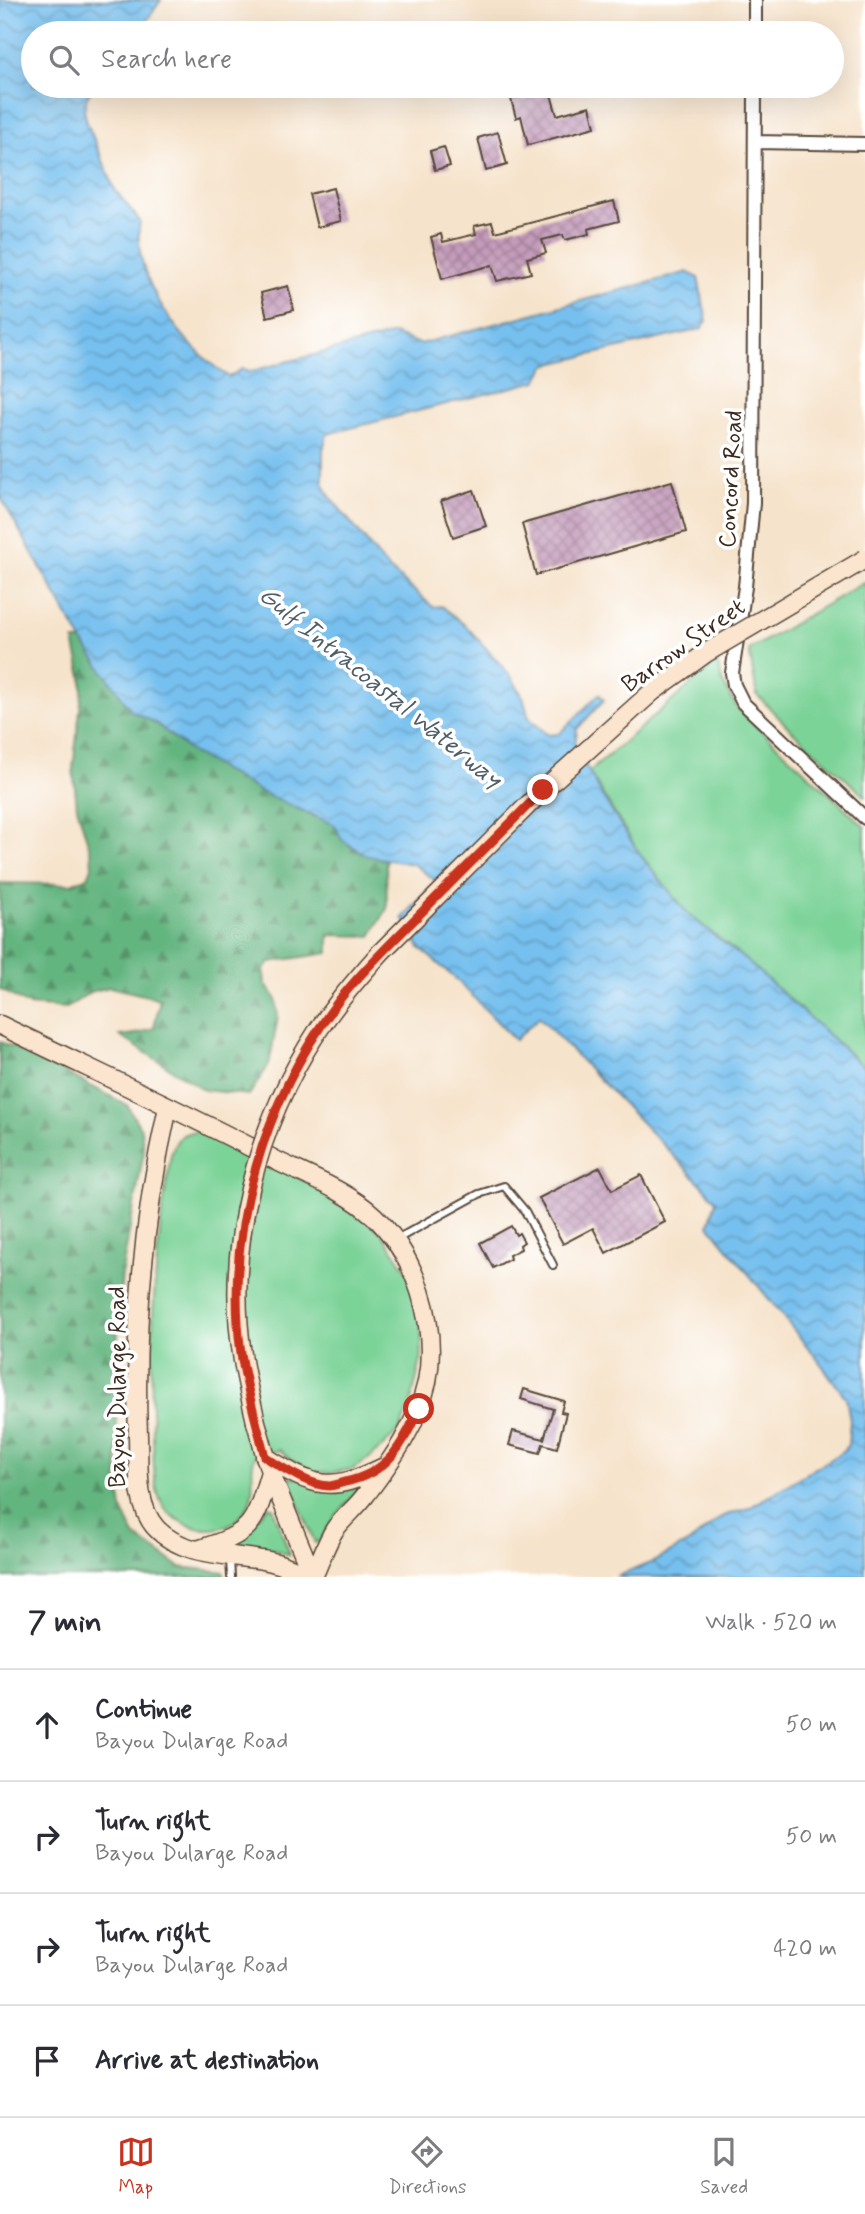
<!DOCTYPE html>
<meta charset="utf-8">
<style>
:root{--surface:#fff;--page:#f2f2f3;--text:#2b2b33;--muted:#7c7c81;--line:#e1e1e2;--accent:#c8321e}
body{margin:0;font-family:Mynerve,sans-serif;background:var(--page);color:var(--text)}
.stop{position:absolute;width:21px;height:21px;margin:-16px;border:5px solid #c8321e;border-radius:50%;background:#fff}
.stop.end{background:#c8321e;border-color:#fff;box-shadow:0 2px 7px #0008}
.list{margin:0;padding:0;list-style:none}
h2{display:flex;justify-content:space-between;align-items:center;height:91px;margin:0;padding:0 28px;font-size:30px}
h2 small{font-size:23px;font-weight:400;color:var(--muted)}
.list li{display:grid;grid-template-columns:46px 1fr auto;gap:21px;align-items:center;box-sizing:border-box;height:112px;padding:0 28px;border-top:2px solid var(--line)}
.list b{display:block;font-size:26px;white-space:nowrap}
.list p{margin:0;font-size:23px;white-space:nowrap;color:var(--muted)}
.list em{font-size:23px;font-style:normal;color:var(--muted)}
.icon{flex:none;width:38px;height:38px;fill:none;stroke:currentColor;stroke-width:2;stroke-linecap:round;stroke-linejoin:round}
.map{position:relative;flex:none;width:865px;height:1577px;overflow:hidden}
.search{position:absolute;background:var(--surface);box-shadow:0 7px 28px #0002;left:21px;right:21px;top:21px;height:77px;display:flex;align-items:center;gap:18px;box-sizing:border-box;padding:0 24px;border-radius:38px;color:var(--muted);font-size:26px}
.sheet{height:539px;background:var(--surface)}
nav{display:flex;justify-content:space-around;align-items:center;box-sizing:border-box;height:98px;border-top:2px solid var(--line);background:var(--surface);font-size:19px;color:var(--muted)}
nav a{display:grid;justify-items:center;gap:4px}
nav .on{color:var(--accent)}
.map>svg:first-child{display:block}
.green{fill:#7bd398;stroke:#5b7e5b;stroke-width:2}
.forest{fill:url(#forest-firs);stroke:#50704f;stroke-width:2}
.water{fill:url(#water-waves);stroke:#587586;stroke-width:2}
.building{fill:url(#building-cross-hatch)}
.lines{fill:none;stroke-linecap:round;stroke-linejoin:round}
.service-casing{stroke:#574638;stroke-width:10}
.minor-casing{stroke:#574638;stroke-width:16}
.secondary-casing{stroke:#574638;stroke-width:21}
.service{stroke:#fff;stroke-width:6}
.minor{stroke:#fff;stroke-width:12}
.secondary{stroke:#fce5cf;stroke-width:18}
.secondary-bridge-casing{stroke:#574638;stroke-width:21;stroke-linecap:butt}
.secondary-bridge{stroke:#fce5cf;stroke-width:18}
.route{stroke:#c8321e;stroke-width:9}
.labels{text-anchor:middle;stroke-width:7;stroke-linejoin:round;paint-order:stroke}
.street-label{font-size:24px;fill:#3b2a1e;stroke:#fff}
.water-label{font-size:26px;font-style:italic;fill:#505e67;stroke:#fff}
</style>
<div class="map">
<svg width="865" height="1577" viewBox="0 0 865 1577">
<defs>
<pattern id="forest-firs" width="22" height="20" patternUnits="userSpaceOnUse" patternTransform="scale(1.75)"><rect width="22" height="20" fill="#64b580"/><path d="M5 1l3.5 6h-7zM16 11l3.5 6h-7z" fill="#549368"/></pattern>
<pattern id="water-waves" width="16" height="10" patternUnits="userSpaceOnUse" patternTransform="scale(1.75)"><rect width="16" height="10" fill="#76c0ef"/><path d="M0 5q4-4 8 0t8 0" fill="none" stroke="#629cc1"/></pattern>
<pattern id="building-cross-hatch" width="8" height="8" patternUnits="userSpaceOnUse" patternTransform="scale(1.75)"><rect width="8" height="8" fill="#c49bbb"/><path d="M0 0l8 8M0 8l8-8" fill="none" stroke="#a07f97"/></pattern>
</defs>
<rect width="100%" height="100%" fill="#fff"/>
<filter id="ink" filterUnits="userSpaceOnUse"><feTurbulence type="fractalNoise" baseFrequency=".0143" numOctaves="2"/><feDisplacementMap in="SourceGraphic" scale="14" xChannelSelector="R" yChannelSelector="G"/><feConvolveMatrix kernelMatrix="1 2 1 2 8 2 1 2 1" color-interpolation-filters="sRGB"/></filter>
<filter id="wash" filterUnits="userSpaceOnUse"><feTurbulence type="fractalNoise" baseFrequency=".00686" numOctaves="4" result="noise"/><feDisplacementMap in="SourceGraphic" scale="28" xChannelSelector="R" yChannelSelector="G"/><feGaussianBlur stdDeviation="1.57" result="paint"/><feColorMatrix in="noise" values="0 0 0 0 0 0 0 0 0 0 0 0 0 0 0 0 0 1.4 0 .05"/><feComposite in="paint" operator="in"/></filter>
<g filter="url(#wash)">
<rect width="100%" height="100%" fill="#f6e3cb"/>
<path class="green" d="M865,582V796L791,730L757,695L749,650Z
M717,662L723,683L737,708L865,827V1068L748,962L688,914L641,856L589,772Z
M202,1130L323,1188L380,1231L407,1271L421,1321L422,1356L410,1406L399,1431L372,1456L353,1469L329,1473L313,1471L292,1461L280,1450L255,1456C248,1470 258,1488 247,1508C239,1522 223,1530 207,1529C191,1529 170,1518 162,1504C152,1483 154,1458 153,1436C148,1341 155,1248 171,1155C177,1135 182,1133 202,1130Z
M288,1477L363,1485L337,1514L320,1541L315,1543Z
M269,1506L273,1508L290,1555L269,1548L233,1546L232,1544Z"/>
<path class="forest" d="M74,641H82L132,711L157,724L190,751L263,793L335,825C345,848 362,855 386,860L387,909L371,936L329,935V953L270,962L264,970L265,984L276,998L278,1017L269,1065L249,1095L204,1090L120,1036L136,1034L154,1028L160,999L110,987L90,992L67,1008L28,1005L0,989V883L71,884L88,877L92,867L91,853L77,807L73,768L82,693V677Z
M0,1042L24,1051L127,1105L141,1129L144,1151L122,1271L117,1344L116,1396L118,1478L122,1509L135,1536L180,1567L224,1572V1577H0Z"/>
<path class="water" d="M0,0H161L138,33H33V86H94L87,97L84,110L87,123L115,190L140,221C130,278 184,348 229,377L242,369L248,372L394,334L420,344L688,272L698,278L707,321L701,329L546,365L537,381L327,434L323,450V483L330,497L386,566L433,607L442,606L467,627L510,675L523,697L529,718L548,735L559,734L599,694L604,700L577,729L575,746L606,802L641,856L688,914L748,962L865,1068V1577H616L655,1561L693,1540L723,1516L749,1508L842,1452L848,1445L850,1420L846,1398L815,1356L709,1225L716,1201L705,1188L539,1017L515,1040L457,980L420,948L403,918L436,881L413,864L368,856L342,840L335,825L263,793L190,751L157,724L132,711L82,641L0,496Z"/>
<g id="blocks">
<path class="building" d="M549,88L557,115L590,106L595,127L528,145L521,116L516,118L511,99Z
M498,132L507,165L486,171L478,138Z
M444,147L450,166L435,170L430,151Z
M333,188L341,221L317,227L309,194Z
M614,201L619,221L588,229L589,234L565,240L563,235L542,240L546,253L527,258L531,273L497,281L492,265L442,279L431,237L441,234L443,242L476,234L474,226L492,222L495,232Z
M288,286L294,310L267,317L261,293Z
M672,481L686,532L536,575L522,524Z
M474,490L486,526L453,537L441,501Z
M600,1167L612,1190L641,1175L665,1222L606,1253L593,1228L563,1244L539,1198Z
M511,1226L516,1235L519,1233L524,1242L520,1245L521,1249L509,1255L510,1259L493,1268L480,1243Z
M524,1389L564,1401L561,1412L566,1413L557,1448L543,1444L540,1453L509,1445L513,1431L544,1439L553,1409L521,1399Z"/>
</g>
</g>
<g filter="url(#ink)">
<use href="#blocks" fill-opacity="0" stroke="#574638" stroke-width="2"/>
<g class="lines">
<g class="service-casing">
<path id="service" d="M397,1239L479,1194L504,1186L525,1211L553,1265
M230,1559L231,1577"/>
</g>
<g class="minor-casing">
<path id="minor" d="M755,0V33
M755,86L753,503L745,587L732,673L734,685L743,703L865,818
M756,142L865,144"/>
</g>
<g class="secondary-casing">
<path id="secondary" d="M380,953L543,790
M0,1025C92,1070 186,1113 277,1161C309,1177 347,1191 374,1216C416,1256 438,1324 427,1382C418,1423 392,1460 367,1493C358,1506 345,1516 335,1529C326,1543 320,1562 313,1577
M168,1107C143,1216 134,1325 138,1436C139,1465 135,1505 156,1528C182,1556 228,1554 262,1560C279,1562 295,1570 312,1577
M256,1422L270,1472L313,1577
M265,1457C315,1488 330,1493 384,1467
M200,1549C255,1532 254,1524 270,1472"/>
</g>
<use href="#service" class="service"/>
<use href="#minor" class="minor"/>
<use href="#secondary" class="secondary"/>
<g class="secondary-bridge-casing">
<path id="secondary-bridge" d="M543,790L652,692L706,653L865,559
M256,1422C251,1399 245,1377 242,1354C225,1244 257,1124 317,1032C336,1003 358,978 380,953"/>
</g>
<use href="#secondary-bridge" class="secondary-bridge"/>
</g>
</g>
<g class="lines" filter="url(#ink)">
<path class="route" d="M419,1409C402,1446 388,1473 345,1482C341,1483 334,1486 329,1486C308,1485 283,1468 265,1457C257,1423 246,1388 241,1353C224,1229 265,1098 340,999C363,970 390,944 416,918C458,875 501,833 543,790"/>
</g>
<g class="labels">
<g class="street-label">
<text transform="translate(730 479) rotate(-87)" y="8">Concord Road</text>
<text transform="translate(683 645) rotate(-35)" y="8">Barrow Street</text>
<text transform="translate(117 1387) rotate(-90)" y="8">Bayou Dularge Road</text>
</g>
<g class="water-label">
<text transform="translate(381 686) rotate(39)" y="9">Gulf Intracoastal Waterway</text>
</g>
</g>
</svg>
<div class="stop" style="left:419px;top:1409px"></div>
<div class="stop end" style="left:543px;top:790px"></div>
<div class="search"><svg class="icon" aria-label="search" viewBox="0 0 24 24"><circle cx="10" cy="10" r="6"/><path d="M15 15l6 6"/></svg>Search here</div>
</div>
<section class="sheet">
<h2>7 min<small>Walk · 520 m</small></h2>
<ul class="list">
<li><svg class="icon" aria-label="ahead" viewBox="0 0 24 24"><path d="M12 20V5M6 11l6-6 6 6"/></svg><div><b>Continue</b><p>Bayou Dularge Road</p></div><em>50 m</em></li>
<li><svg class="icon" aria-label="right" viewBox="0 0 24 24"><path d="M7 20v-9h11M14 6l5 5-5 5"/></svg><div><b>Turn right</b><p>Bayou Dularge Road</p></div><em>50 m</em></li>
<li><svg class="icon" aria-label="right" viewBox="0 0 24 24"><path d="M7 20v-9h11M14 6l5 5-5 5"/></svg><div><b>Turn right</b><p>Bayou Dularge Road</p></div><em>420 m</em></li>
<li><svg class="icon" aria-label="arrive" viewBox="0 0 24 24"><path d="M6 21V4h12l-3 4 3 4H6"/></svg><div><b>Arrive at destination</b></div></li>
</ul>
</section>
<nav>
<a class="on"><svg class="icon" aria-label="map" viewBox="0 0 24 24"><path d="M3 6l6-2 6 2 6-2v14l-6 2-6-2-6 2zM9 4v14M15 6v14"/></svg>Map</a>
<a><svg class="icon" aria-label="directions" viewBox="0 0 24 24"><path d="M12 3l9 9-9 9-9-9zM9 14v-3h6M13 9l2 2-2 2"/></svg>Directions</a>
<a><svg class="icon" aria-label="saved" viewBox="0 0 24 24"><path d="M7 4h10v16l-5-4-5 4z"/></svg>Saved</a>
</nav>
